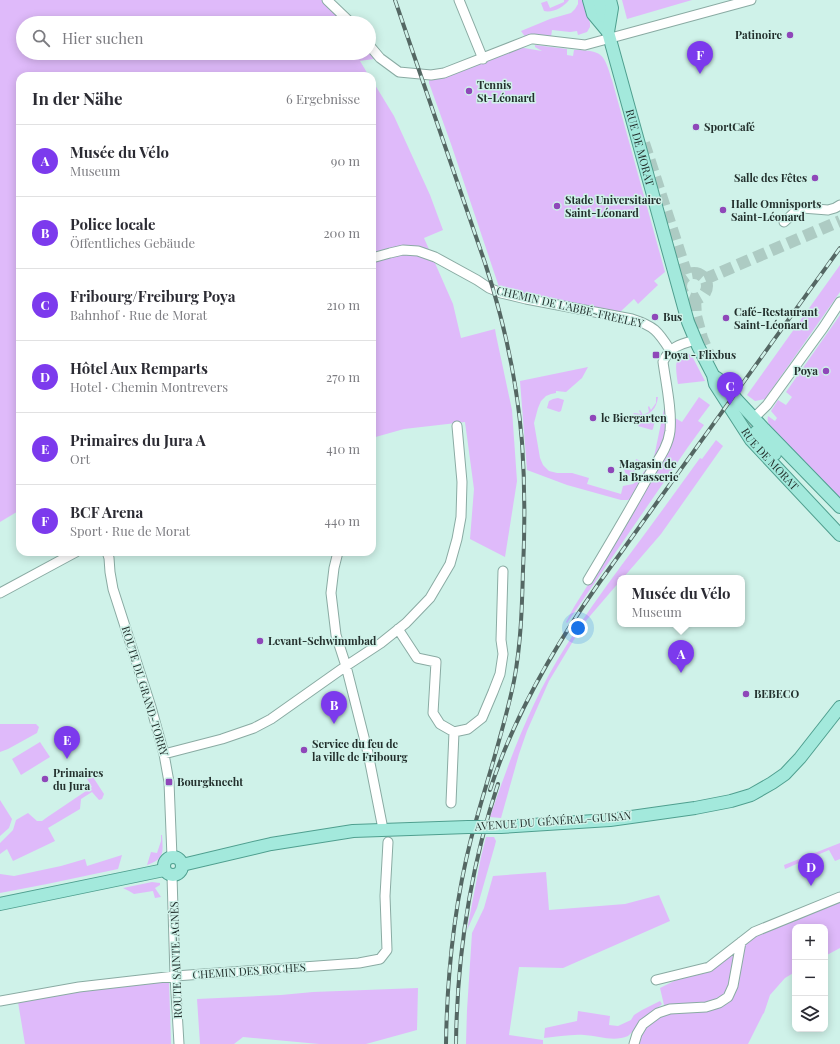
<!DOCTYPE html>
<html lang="de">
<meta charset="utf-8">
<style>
:root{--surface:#fff;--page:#f7f7f7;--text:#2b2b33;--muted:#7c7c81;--line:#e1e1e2;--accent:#7c3aed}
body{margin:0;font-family:"Playfair Display",serif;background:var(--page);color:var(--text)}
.controls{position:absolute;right:12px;bottom:12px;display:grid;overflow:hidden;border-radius:8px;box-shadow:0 2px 10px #0003}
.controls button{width:36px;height:36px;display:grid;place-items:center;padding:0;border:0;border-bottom:1px solid var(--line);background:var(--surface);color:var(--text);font:20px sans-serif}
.you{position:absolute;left:578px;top:628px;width:14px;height:14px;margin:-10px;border:3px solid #fff;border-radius:50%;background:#1a73e8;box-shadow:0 0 0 6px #1a73e833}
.badge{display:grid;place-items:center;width:26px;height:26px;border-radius:50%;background:var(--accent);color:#fff;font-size:13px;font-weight:700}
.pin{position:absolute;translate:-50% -33px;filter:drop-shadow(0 1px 2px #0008)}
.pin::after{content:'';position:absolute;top:21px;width:14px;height:12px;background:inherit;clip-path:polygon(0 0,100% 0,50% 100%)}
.popup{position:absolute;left:617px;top:575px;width:128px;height:52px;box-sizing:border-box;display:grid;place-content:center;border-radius:8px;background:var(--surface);filter:drop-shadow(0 1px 3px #0005);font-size:13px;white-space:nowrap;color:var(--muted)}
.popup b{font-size:15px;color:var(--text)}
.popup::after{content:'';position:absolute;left:50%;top:100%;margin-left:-8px;border:8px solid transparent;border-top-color:var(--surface)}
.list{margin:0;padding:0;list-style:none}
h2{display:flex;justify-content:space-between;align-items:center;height:52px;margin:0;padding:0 16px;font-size:17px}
h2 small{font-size:13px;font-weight:400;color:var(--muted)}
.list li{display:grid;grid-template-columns:26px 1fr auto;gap:12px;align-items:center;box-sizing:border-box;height:72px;padding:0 16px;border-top:1px solid var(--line)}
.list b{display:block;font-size:15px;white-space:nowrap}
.list p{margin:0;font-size:13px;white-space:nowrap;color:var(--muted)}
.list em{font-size:13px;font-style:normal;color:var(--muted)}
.icon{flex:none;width:22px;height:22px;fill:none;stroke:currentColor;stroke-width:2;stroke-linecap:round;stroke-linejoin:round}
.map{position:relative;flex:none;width:840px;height:1044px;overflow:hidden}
.search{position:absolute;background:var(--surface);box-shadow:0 2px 10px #0003;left:16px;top:16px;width:360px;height:44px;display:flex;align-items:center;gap:10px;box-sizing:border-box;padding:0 14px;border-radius:22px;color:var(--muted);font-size:15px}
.panel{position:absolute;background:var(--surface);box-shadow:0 2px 10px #0003;left:16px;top:72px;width:360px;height:484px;border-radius:12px}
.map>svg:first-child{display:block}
.green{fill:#dfbafa}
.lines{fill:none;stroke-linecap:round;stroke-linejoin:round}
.major-tunnel{stroke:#adcbc3;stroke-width:12;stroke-dasharray:12 6;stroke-linecap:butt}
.minor-casing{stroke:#8aaba3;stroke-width:11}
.major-casing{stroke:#4f9f8f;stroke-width:14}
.minor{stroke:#fff;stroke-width:9}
.major{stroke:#a3e9dc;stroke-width:12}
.rail-casing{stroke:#546763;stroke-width:4}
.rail{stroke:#cff2e9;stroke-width:2.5;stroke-dasharray:8;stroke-linecap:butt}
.major-bridge-casing{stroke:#4f9f8f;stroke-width:14;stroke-linecap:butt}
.major-bridge{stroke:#a3e9dc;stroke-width:12}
.poi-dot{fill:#8f47b9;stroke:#cff2e9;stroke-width:1.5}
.labels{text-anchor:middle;stroke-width:3;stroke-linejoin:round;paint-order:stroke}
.poi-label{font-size:11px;font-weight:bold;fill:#23302d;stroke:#cff2e9;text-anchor:start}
.street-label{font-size:11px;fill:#23302d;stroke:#cff2e9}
</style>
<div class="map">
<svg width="840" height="1044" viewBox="0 0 840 1044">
<rect width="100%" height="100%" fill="#cff2e9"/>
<path class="green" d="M0,0H327L351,23H23V53H369V45L380,58L360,61L369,76H20V510L0,522Z
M564,0H569C564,7 553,13 544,11L541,3L547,1L550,8L564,2Z
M578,0H583L590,23V27L587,32L578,35L577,31L570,32L552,30L551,37L526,38L521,31L550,19L571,13L575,9L578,4Z
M622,0H692L627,19Z
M535,45L567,49V55L573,56L574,50C581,50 590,50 597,53C606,56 609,72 612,80L665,272L654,281L658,285L638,304L634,299L620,312L537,298L499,287L451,144L429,83V80L444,76L518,47L542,51L535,47Z
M372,80L394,116L430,195L443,230L424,238L453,304L461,338L495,329L496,335L512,410L517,481L505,557L470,539L474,489L465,422L404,429L372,438Z
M840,265V292L765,399L755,401L747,395Z
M840,315V500L771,428C768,424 767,421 768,416L775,421L777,418L771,411L778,400L786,405L792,397L786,392Z
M684,352H686L692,356L705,381L678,384C677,379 675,365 677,362C679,359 681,359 683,359Z
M588,367L582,378L566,392L556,391V393L551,394L546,396L541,401L538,408L534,423L540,458L543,465L549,471L557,473H572L589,478L587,484L621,494L623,486L633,484L639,479L654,457L665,404L666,405L667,415L665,438L634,496L628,500H621L567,485L527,470L520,381Z
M656,397H658C656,412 647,418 633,414L634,413L641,414L639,411L640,410L643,415L649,412L648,407L649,406L651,410L656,403Z
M699,397L710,405L698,421L704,425L688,447L567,623L566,622L574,607L596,572L669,448L675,418L682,422Z
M558,398L564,400L561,411L559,412L547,408L549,401L553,399Z
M654,419L655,420L653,429L652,430L638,426L640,423H645Z
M716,440L723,446L661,534L623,578H620V581L584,623L549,681L527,731L519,754L501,818L490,817C510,758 532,699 566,646C583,618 602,592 621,566C648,530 674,494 700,458L702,459Z
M636,459L641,461V463L635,471L630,476C626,475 625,473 624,469L633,471Z
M0,724H36L39,727L37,733L8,749L0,752Z
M40,742L50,757L21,775L12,759Z
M91,774L104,794L102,799L99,800L92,792L81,799L80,809L48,828L55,841L13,861L7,849L0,854V843L13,830L16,820L28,813L37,821H42L46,818L92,787L86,777Z
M0,800L12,819L9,828L0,836Z
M161,835H162C163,852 165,859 147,865L151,852L157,853L161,841Z
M486,837H494L496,841L495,845L477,908L467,930L481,857Z
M840,843V859L835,861L829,850L785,869L784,865Z
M122,855L118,869L47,884L0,893V874L14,876L61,866L85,859L87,866Z
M546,872L549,910L625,904L659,895L670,921L563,968L519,967L509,1035L543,1040V1044H466L467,1010L472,933L484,908L493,876Z
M152,882L160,883V885L155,888L161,897L155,898L153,891L134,894L129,891L123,888Z
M840,901V948L825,956V927H795V972L785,978L770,995L764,1013L763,1014L748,1044H637L640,1034L647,1026L662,1015L670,1012L721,1006L743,949L746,943L752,937Z
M735,952L736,955C734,962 730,987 727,992C717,1007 678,1007 661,1009L664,1005L660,988L676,980V978Z
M169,979L171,1044H25L18,1002L59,994Z
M418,988L417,1030L366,1044H319L243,1037L234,1044H200L197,999L281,995L313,992Z
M660,1001L662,1004L628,1036C614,1042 599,1036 584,1035C571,1034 557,1037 544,1038L545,1028L577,1021L578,1011L610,1016L609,1025L618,1026L631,1020L634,1015L642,1010Z"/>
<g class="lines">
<path class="major-tunnel" d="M644,143L687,275
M681 286a13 13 0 1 1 26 0a13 13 0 1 1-26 0Z
M705,279L840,221
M695,299L696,316L702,338L713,364
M736,405L756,432"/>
<g class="minor-casing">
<path id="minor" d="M327,0L351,23
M459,0L483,59
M369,45L380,58L399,72L431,75L444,73L531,39H534L585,45L751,0
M784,222L796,211L802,208L828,210L835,208L840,205
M372,258L390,253L403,250L418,251L435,257L477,280L489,288L501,293L526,299L632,319C654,326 658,331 670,350
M754,418L767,405L823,328L840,302
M107,552L109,558L110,572L113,589L151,707L164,754L169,782L172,857
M338,552L334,568L331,593L336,635L346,666L368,753L383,829
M588,580C609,545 630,510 649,475C657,461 668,448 670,431C672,409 666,384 663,362C669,347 681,344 695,340
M0,593L76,552
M398,629L417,658L436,662L433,713L440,724L454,732L451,803
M454,732L468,729L482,718L493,692L500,674L503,654L501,640L503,571
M164,754L222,739L254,728L271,719L346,666L381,643L406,623L430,598L450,564L457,539L461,517L462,482L457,426
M172,876L175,976L179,1044
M656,980L709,967L754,932L840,897
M0,1001L79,987L175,976L359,963L380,959L387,950L385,896L388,842
M634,1044L637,1034L643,1024L658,1013L670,1009L706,1007L719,1003L728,997L733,986L741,942"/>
</g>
<g class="major-casing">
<g id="major">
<path id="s1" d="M589,0L593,14L608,32L688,322L698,346L713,375L715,384L751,440L840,535"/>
<path d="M599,0L603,16"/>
<path d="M608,32L612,8L610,0"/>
<path d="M717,378L721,381L737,400L764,429L840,507"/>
<path d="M756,432L775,454"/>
<path d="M490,827H501L610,820L695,808L731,801L751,795L772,783L785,774L800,758L840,707"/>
<circle cx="173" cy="866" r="9"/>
<path d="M182,865L271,844L353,831L468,827"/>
<path d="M0,904L164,870"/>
</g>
</g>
<use href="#minor" class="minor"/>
<use href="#major" class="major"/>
<g class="rail-casing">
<path id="rail" d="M395,0L485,263C504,321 517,381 522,442C525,485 525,527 523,570C522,607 521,644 514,681C503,734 485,786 471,839C454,906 447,975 446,1044
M490,790C514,715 554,647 599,583L840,248
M456,1044C457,955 470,869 498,784"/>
</g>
<use href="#rail" class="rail"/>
<g class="major-bridge-casing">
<path id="major-bridge" d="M468,827H490"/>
</g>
<use href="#major-bridge" class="major-bridge"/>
</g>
<g class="poi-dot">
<circle cx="790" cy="35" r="4"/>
<circle cx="469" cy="91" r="4"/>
<circle cx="696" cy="127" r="4"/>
<circle cx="815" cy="178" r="4"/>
<circle cx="557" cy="206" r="4"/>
<circle cx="723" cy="210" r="4"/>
<circle cx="655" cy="317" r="4"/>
<circle cx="726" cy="318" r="4"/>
<rect x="652" y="351" width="8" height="8" rx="2"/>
<circle cx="826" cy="371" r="4"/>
<circle cx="593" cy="418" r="4"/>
<circle cx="611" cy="470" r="4"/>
<circle cx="260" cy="641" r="4"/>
<circle cx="746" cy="694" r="4"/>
<circle cx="304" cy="750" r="4"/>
<circle cx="45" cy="779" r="4"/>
<rect x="165" y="778" width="8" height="8" rx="2"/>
</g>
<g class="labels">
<g class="poi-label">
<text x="782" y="39" text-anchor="end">Patinoire</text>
<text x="477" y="89">Tennis<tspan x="477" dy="13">St-Léonard</tspan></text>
<text x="704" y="131">SportCafé</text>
<text x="807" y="182" text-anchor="end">Salle des Fêtes</text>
<text x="565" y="204">Stade Universitaire<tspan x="565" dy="13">Saint-Léonard</tspan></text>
<text x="731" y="208">Halle Omnisports<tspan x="731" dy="13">Saint-Léonard</tspan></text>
<text x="734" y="316">Café-Restaurant<tspan x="734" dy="13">Saint-Léonard</tspan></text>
<text x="663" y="321">Bus</text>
<text x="664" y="359">Poya - Flixbus</text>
<text x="818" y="375" text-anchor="end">Poya</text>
<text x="601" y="422">le Biergarten</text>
<text x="619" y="468">Magasin de<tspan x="619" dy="13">la Brasserie</tspan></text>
<text x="268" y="645">Levant-Schwimmbad</text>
<text x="754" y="698">BEBECO</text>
<text x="312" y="748">Service du feu de<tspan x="312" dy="13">la ville de Fribourg</tspan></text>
<text x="53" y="777">Primaires<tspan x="53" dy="13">du Jura</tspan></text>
<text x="177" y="786">Bourgknecht</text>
</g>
<g class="street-label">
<text dy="4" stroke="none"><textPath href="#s1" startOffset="158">RUE DE MORAT</textPath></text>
<text transform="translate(570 307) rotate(13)" y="4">CHEMIN DE L'ABBÉ-FREELEY</text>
<text dy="4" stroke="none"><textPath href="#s1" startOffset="500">RUE DE MORAT</textPath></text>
<text transform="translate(145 691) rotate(73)" y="4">ROUTE DU GRAND-TORRY</text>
<text transform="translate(553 821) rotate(-4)" y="4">AVENUE DU GÉNÉRAL-GUISAN</text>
<text transform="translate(176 960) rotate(-92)" y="4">ROUTE SAINTE-AGNÈS</text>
<text transform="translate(249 971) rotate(-4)" y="4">CHEMIN DES ROCHES</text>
</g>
</g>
</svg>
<div class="controls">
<button>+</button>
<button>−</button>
<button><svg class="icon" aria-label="layers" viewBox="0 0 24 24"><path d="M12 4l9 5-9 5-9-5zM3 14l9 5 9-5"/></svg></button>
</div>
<div class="you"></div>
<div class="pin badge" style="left:681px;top:673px">A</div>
<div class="popup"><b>Musée du Vélo</b>Museum</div>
<div class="pin badge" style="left:334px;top:724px">B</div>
<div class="pin badge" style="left:730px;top:405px">C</div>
<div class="pin badge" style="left:811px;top:886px">D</div>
<div class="pin badge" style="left:67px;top:759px">E</div>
<div class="pin badge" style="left:700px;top:74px">F</div>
<div class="search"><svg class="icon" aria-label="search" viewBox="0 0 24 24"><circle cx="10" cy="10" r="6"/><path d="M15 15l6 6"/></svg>Hier suchen</div>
<section class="panel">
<h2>In der Nähe<small>6 Ergebnisse</small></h2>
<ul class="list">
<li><span class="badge">A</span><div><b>Musée du Vélo</b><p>Museum</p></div><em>90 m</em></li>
<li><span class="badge">B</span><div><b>Police locale</b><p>Öffentliches Gebäude</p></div><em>200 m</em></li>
<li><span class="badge">C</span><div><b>Fribourg/Freiburg Poya</b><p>Bahnhof · Rue de Morat</p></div><em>210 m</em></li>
<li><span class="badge">D</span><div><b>Hôtel Aux Remparts</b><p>Hotel · Chemin Montrevers</p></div><em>270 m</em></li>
<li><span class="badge">E</span><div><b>Primaires du Jura A</b><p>Ort</p></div><em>410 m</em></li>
<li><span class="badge">F</span><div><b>BCF Arena</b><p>Sport · Rue de Morat</p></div><em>440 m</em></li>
</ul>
</section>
</div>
